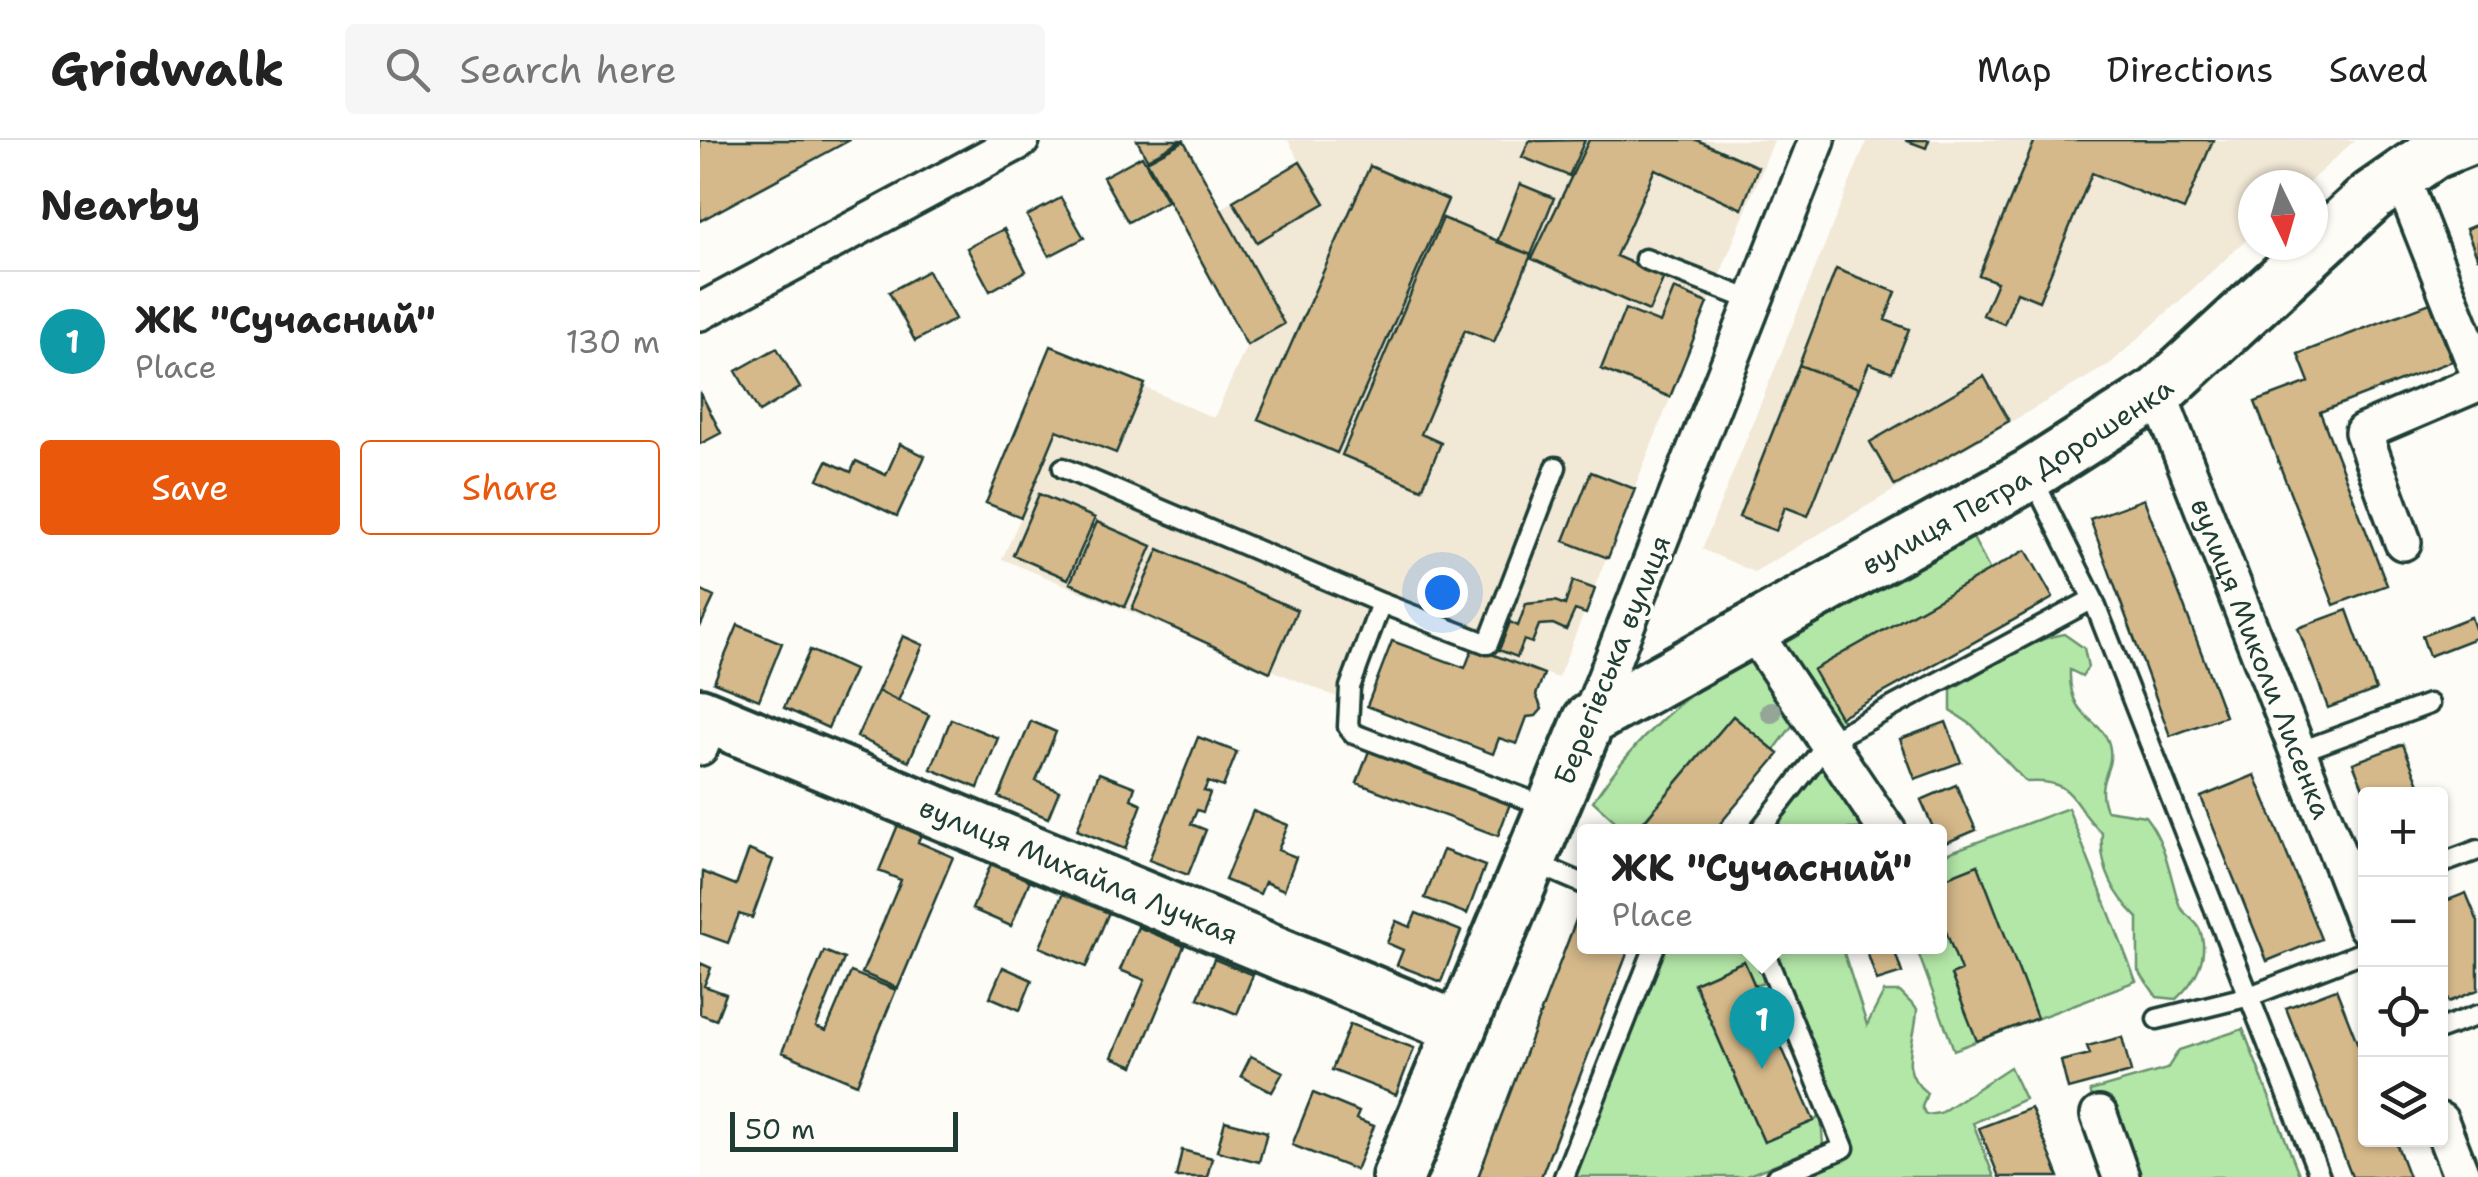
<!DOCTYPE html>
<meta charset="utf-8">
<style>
:root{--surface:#fff;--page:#f6f6f6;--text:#222;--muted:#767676;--line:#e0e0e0;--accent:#ea580c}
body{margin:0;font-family:"Shantell Sans",sans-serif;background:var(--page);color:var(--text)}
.controls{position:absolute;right:30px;bottom:30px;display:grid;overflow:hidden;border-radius:10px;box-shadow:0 2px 8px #0004}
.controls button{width:90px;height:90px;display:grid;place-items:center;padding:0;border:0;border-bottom:2px solid var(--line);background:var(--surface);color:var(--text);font:50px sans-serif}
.compass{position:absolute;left:1538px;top:30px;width:90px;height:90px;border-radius:50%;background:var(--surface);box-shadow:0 2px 8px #0004;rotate:175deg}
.scale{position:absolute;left:30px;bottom:25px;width:228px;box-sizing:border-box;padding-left:10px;border:5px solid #1f3d34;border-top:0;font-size:28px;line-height:35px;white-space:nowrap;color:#1f3d34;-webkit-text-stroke:8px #fdfcf7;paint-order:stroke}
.you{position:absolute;left:742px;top:452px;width:35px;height:35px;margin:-25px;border:8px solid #fff;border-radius:50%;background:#1a73e8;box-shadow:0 0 0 15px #1a73e833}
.badge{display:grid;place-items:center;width:65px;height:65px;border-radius:50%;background:var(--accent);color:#fff;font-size:32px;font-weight:700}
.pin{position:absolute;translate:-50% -82px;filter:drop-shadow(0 2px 5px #0008)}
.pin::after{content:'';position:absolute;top:52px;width:35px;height:30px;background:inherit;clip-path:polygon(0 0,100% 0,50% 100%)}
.popup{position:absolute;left:877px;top:684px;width:370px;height:130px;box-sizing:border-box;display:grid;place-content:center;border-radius:10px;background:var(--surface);filter:drop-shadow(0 2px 8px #0005);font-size:32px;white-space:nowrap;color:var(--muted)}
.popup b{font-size:38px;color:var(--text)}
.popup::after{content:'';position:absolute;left:50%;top:100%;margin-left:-20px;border:20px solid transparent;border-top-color:var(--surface)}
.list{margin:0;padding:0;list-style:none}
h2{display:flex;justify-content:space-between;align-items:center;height:130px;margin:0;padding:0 40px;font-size:42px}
h2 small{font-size:32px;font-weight:400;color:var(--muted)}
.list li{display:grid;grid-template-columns:65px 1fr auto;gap:30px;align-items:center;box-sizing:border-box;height:140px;padding:0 40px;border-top:2px solid var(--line)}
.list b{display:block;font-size:38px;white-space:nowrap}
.list p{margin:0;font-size:32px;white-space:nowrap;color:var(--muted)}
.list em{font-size:32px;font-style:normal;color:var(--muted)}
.actions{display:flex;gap:20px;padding:30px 40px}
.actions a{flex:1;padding:22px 0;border:2px solid var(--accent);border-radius:10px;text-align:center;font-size:35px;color:var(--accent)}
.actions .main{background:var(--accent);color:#fff}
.icon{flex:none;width:55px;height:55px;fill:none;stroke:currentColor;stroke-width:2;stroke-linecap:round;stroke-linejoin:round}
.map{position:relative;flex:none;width:1778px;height:1037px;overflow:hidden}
header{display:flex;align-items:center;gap:60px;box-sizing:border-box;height:140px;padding:0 50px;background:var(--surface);border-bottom:2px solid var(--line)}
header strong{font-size:48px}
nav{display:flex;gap:55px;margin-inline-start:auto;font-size:35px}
.search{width:700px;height:90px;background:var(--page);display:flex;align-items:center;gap:25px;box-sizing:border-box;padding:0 35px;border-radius:10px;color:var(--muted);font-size:38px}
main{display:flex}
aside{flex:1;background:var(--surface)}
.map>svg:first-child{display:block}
.built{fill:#f1e8d6}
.green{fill:#b3e7a8;stroke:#69926e;stroke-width:2.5}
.building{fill:#d5b98a;stroke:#1f3d34;stroke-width:2.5}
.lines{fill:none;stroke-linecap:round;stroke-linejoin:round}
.lane-casing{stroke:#1f3d34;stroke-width:25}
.street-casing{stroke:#1f3d34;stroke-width:42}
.secondary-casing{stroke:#1f3d34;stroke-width:58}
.lane{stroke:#fdfcf7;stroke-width:18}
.street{stroke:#fdfcf7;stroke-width:35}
.secondary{stroke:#fdfcf7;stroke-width:50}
.tree{fill:#93a698}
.labels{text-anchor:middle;stroke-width:8;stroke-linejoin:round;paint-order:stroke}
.street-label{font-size:28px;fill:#1f3d34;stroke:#fdfcf7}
</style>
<header>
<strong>Gridwalk</strong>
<div class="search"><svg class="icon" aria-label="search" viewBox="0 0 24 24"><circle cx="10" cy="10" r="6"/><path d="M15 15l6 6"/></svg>Search here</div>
<nav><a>Map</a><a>Directions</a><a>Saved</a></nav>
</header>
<main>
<aside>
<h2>Nearby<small></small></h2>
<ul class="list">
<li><span class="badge" style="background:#0f9aa8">1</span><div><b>ЖК &quot;Сучасний&quot;</b><p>Place</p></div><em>130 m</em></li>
</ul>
<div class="actions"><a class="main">Save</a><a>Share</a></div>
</aside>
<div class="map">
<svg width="1778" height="1037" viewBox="0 0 1778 1037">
<rect width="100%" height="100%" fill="#fdfcf7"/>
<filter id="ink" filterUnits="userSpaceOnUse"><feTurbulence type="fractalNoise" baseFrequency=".01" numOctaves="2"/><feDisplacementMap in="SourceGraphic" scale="20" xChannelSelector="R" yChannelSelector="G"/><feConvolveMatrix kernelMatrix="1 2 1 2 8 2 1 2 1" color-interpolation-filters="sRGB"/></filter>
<g filter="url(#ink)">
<path class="built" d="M588,0H1074L858,538L691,476L654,564L302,419L321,377L286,363L351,206L514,278L547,205L447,19L484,1L522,68L600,22Z
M1167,0H1655L1606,45H1553V94L1410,224L1054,432L1002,409Z"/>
<path class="green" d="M1269,390L1290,431L1114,530L1151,596L1137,604L1081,505L1090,494Z
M1364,494L1384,508L1388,527L1382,536L1370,530C1368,584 1406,577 1410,609C1413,633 1394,640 1406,670L1445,676C1466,703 1469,732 1479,764C1482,774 1495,779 1499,788C1511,815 1495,842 1476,859L1457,857L1438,830V778C1414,755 1399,727 1402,693C1370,665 1378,638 1326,642L1272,585L1251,571V549C1288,531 1324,500 1364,494Z
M1052,517L1095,582L1074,610L1033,576L935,691H926L893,661C936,598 984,552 1052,517Z
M1120,601L1176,688L1068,692L1104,629L1101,622Z
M1368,668L1436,841L1254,910L1216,807L1240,806V716Z
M964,807H1054L1064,843L1055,846L1044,821L994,844L1064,1002L1121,977L1123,1005L1044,1037H869Z
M1070,807H1142L1167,885L1184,852H1200L1217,869C1216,902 1196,930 1227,953L1222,967L1226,975L1240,973L1310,927L1325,959L1273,983L1294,1037H1094L1151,1012Z
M1543,889L1600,1037H1421L1390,951L1467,929L1479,910Z"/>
<path class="building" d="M0,0H150L0,81Z
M437,0H481L447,19Z
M830,0L838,1L885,0L869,36L822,17Z
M889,0H997L1058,27L1042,69L955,29L916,116L964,137L949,171L832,119Z
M1205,0H1229L1226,8Z
M1335,0H1513L1484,70L1392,33L1339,161L1317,152L1304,184L1283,175L1297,142L1279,135Z
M484,1L584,184L547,205L447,21Z
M442,16L467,61L428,82L403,37Z
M600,22L625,63L557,102L533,61Z
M670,26L748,60L637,313L558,279Z
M820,44L854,58L831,115L797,102Z
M361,58L384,98L349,116L327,76Z
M743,78L831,115L794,202L765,190L721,294L741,303L722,349L642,315Z
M1778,84V119L1766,89Z
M304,89L326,131L290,151L267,108Z
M1136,129L1196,152L1185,180L1209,189L1192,232L1169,223L1159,248L1099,225Z
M228,131L255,179L215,201L189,152Z
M974,149L1008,163L970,257L901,229L925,169L960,183Z
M1730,163L1752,221L1620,272L1687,445L1634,465L1555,262L1609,242L1598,214Z
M351,206L445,244L416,313L357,290L321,377L286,363Z
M77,208L100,248L59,272L36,231Z
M1099,225L1159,248L1108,376L1085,367L1076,391L1039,377Z
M1284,236L1309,281L1195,346L1170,302Z
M0,252L21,293L0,304Z
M200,304L225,316L197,376L118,339L127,321L151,332L156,321L186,335Z
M891,332L935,349L908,418L864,401Z
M339,354L395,378L368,439L313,415Z
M1444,359L1525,576L1470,596L1390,379Z
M397,382L452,406L425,467L370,443Z
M459,409L597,470L570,532L432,469Z
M1326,410L1353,458L1140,577L1113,530Z
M873,441L895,449L886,474L875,470L866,490L853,484L839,485L832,503L824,500L817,517L799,510L810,482L818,486L826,464L855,461L865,465Z
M0,450L14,457L0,487Z
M1647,470L1676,550L1628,568L1598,488Z
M1771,477L1778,497L1729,516L1722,496Z
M38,485L82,503L59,560L14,542Z
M203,496L223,505L198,561L178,551Z
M692,501L765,528L773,507L844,534L836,555L842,569L836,576L827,577L817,604L799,598L793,614L667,566Z
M110,510L154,530L128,588L84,568Z
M178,551L229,575L209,621L157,597Z
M1033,576L1079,614L1013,692H935Z
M251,579L298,598L278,648L231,629Z
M331,581L356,592L336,641L359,651L348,678L299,657Z
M1246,582L1261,622L1215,639L1200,599Z
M498,597L537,612L523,647L508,642L504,651L510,653L503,672L497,670L491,684L506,690L488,735L449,720Z
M1703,604L1723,654L1666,655L1653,623Z
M670,608L811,661L798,696L657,643Z
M399,633L435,647L431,659L442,664L425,709L377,690Z
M1555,635L1621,799L1567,821L1501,657Z
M1256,645L1276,690L1241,705L1240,692H1235L1221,660Z
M553,671L588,685L578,710L596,717L584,750L565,742L560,754L525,740Z
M198,685L221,695L218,702L253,717L198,848L162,833L201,740L179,731Z
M49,710L73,720L52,778L39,774L28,803L0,793L3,732L36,745Z
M743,710L785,726L767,774L725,758Z
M291,724L330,740L311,786L272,769Z
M1278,725L1337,878L1277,901L1251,835L1261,831L1240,776V740Z
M363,753L409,772L386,827L340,807Z
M1766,753L1778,782V850L1749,862L1740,840V763Z
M881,767L884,806H930L841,1037H778Z
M716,773L761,791L741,842L697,825L703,810L687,803L696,781L710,787Z
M438,787L484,806L434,926L412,917L445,840L420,830Z
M1165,806H1193L1202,833L1177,841Z
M124,811L144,819L116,887L126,891L151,832L196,850L157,944L82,912Z
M514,819L553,835L537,874L498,858Z
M1044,821L1114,981L1064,1002L994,843Z
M0,823L11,828L4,846L26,854L16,880L0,874Z
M303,827L332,840L320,870L290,857Z
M1636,849L1666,925V1000H1695L1709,1037H1652L1586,868Z
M650,884L714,908L696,955L632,930Z
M1422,897L1431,932L1368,949L1361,921L1390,914L1387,906Z
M551,916L583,932L572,952L541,936Z
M613,953L659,972L656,979L674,986L656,1030L592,1005Z
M1331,968L1359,1037H1299L1279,988Z
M525,981L567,992L559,1022L517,1011Z
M482,1010L512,1018L507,1037H476Z"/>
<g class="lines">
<g class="lane-casing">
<path id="lane" d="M945,119L1054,161
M363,328L681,463L650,547L648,587L654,594L847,667
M1331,335L1393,459L1620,1037
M681,463L788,504L856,327
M1598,612L1729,564
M1058,692L1129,601L1393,459
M835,723L884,744
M1740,724L1778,710
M1062,806L1144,1008L1076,1037
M1457,879L1550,856L1666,811
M1740,889L1778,875
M864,1037L955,806"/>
</g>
<g class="street-casing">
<g id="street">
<path d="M1700,34L1778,231"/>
<path d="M0,172L321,0"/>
<path id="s1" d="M1458,253L1666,786"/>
<path d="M1703,402L1663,292L1778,243"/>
<path d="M1050,487L1188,692"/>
<path d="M889,580L1117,0"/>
<path d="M0,607L11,579"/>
<path d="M1399,975L1421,1037"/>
<path d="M1740,981L1762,1037"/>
</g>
</g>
<g class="secondary-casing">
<g id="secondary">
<path id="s2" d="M0,574L760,888"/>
<path id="s3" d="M698,1037L889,580L1331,334L1458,253L1672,56L1734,13L1766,0"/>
</g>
</g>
<use href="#lane" class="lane"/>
<use href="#street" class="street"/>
<use href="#secondary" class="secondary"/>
</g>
<circle class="tree" cx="1071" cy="572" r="11"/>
</g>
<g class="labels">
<g class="street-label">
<text dy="10" stroke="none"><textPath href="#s3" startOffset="988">вулиця Петра Дорошенка</textPath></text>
<text transform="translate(912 520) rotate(-68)" y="10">Берегівська вулиця</text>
<text dy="10" stroke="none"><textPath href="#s1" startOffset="285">вулиця Миколи Лисенка</textPath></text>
<text dy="10" stroke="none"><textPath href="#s2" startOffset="410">вулиця Михайла Лучкая</textPath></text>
</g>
</g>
</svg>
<div class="controls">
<button>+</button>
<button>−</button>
<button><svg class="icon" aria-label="locate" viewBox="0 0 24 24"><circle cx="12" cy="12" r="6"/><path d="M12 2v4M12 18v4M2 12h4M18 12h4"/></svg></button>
<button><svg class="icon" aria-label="layers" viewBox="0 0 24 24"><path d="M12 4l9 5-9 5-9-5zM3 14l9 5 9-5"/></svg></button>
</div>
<svg class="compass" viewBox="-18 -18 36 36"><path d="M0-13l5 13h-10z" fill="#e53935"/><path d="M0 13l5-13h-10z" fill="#767676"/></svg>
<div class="scale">50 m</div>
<div class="you"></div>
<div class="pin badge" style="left:1062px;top:929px;background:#0f9aa8">1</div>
<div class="popup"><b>ЖК &quot;Сучасний&quot;</b>Place</div>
</div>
</main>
